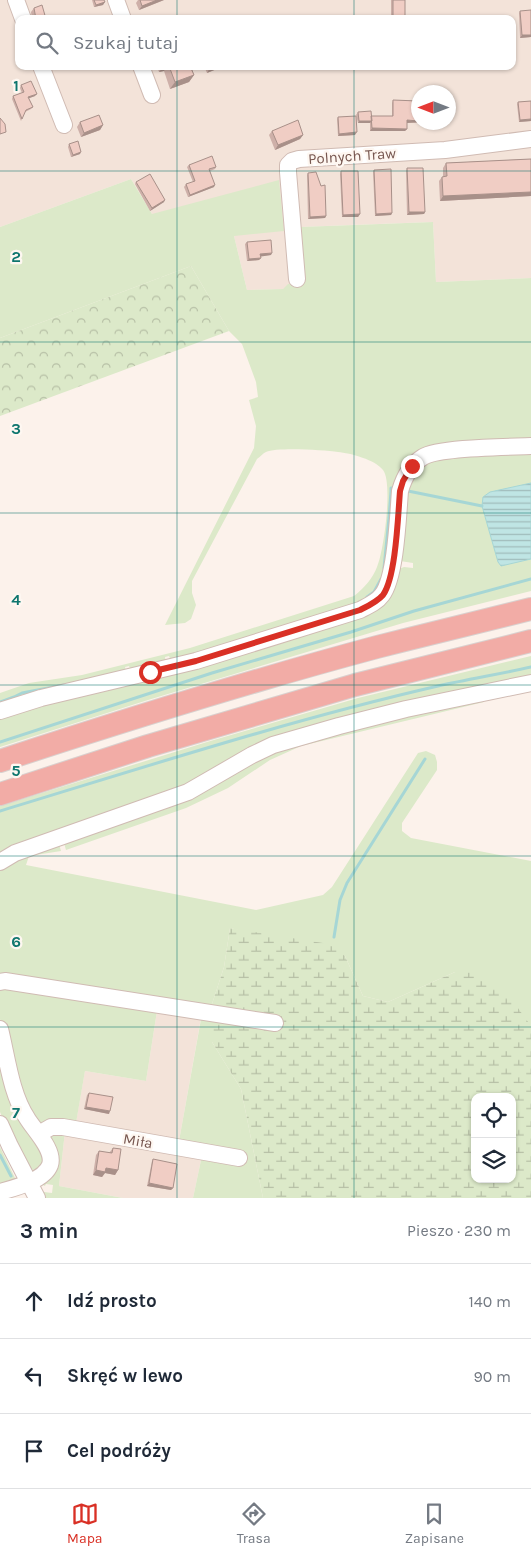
<!DOCTYPE html>
<html lang="pl">
<meta charset="utf-8">
<style>
:root{--surface:#fff;--page:#f6f6f7;--text:#1f2937;--muted:#747a83;--line:#e0e1e3;--accent:#d93025}
body{margin:0;font-family:Karla,sans-serif;background:var(--page);color:var(--text)}
.controls{position:absolute;right:15px;bottom:15px;display:grid;overflow:hidden;border-radius:10px;box-shadow:0 1px 4px #0004}
.controls button{width:45px;height:45px;display:grid;place-items:center;padding:0;border:0;border-bottom:1px solid var(--line);background:var(--surface);color:var(--text);font:25px sans-serif}
.compass{position:absolute;left:411px;top:85px;width:45px;height:45px;border-radius:50%;background:var(--surface);box-shadow:0 1px 4px #0004;rotate:270deg}
.stop{position:absolute;width:15px;height:15px;margin:-11px;border:4px solid #d93025;border-radius:50%;background:#fff}
.stop.end{background:#d93025;border-color:#fff;box-shadow:0 1px 5px #0008}
.list{margin:0;padding:0;list-style:none}
h2{display:flex;justify-content:space-between;align-items:center;height:65px;margin:0;padding:0 20px;font-size:21px}
h2 small{font-size:16px;font-weight:400;color:var(--muted)}
.list li{display:grid;grid-template-columns:32px 1fr auto;gap:15px;align-items:center;box-sizing:border-box;height:75px;padding:0 20px;border-top:1px solid var(--line)}
.list b{display:block;font-size:19px;white-space:nowrap}
.list em{font-size:16px;font-style:normal;color:var(--muted)}
.icon{flex:none;width:28px;height:28px;fill:none;stroke:currentColor;stroke-width:2;stroke-linecap:round;stroke-linejoin:round}
.map{position:relative;flex:none;width:531px;height:1198px;overflow:hidden}
.search{position:absolute;background:var(--surface);box-shadow:0 1px 4px #0004;left:15px;right:15px;top:15px;height:55px;display:flex;align-items:center;gap:12px;box-sizing:border-box;padding:0 18px;border-radius:10px;color:var(--muted);font-size:19px}
.sheet{height:290px;background:var(--surface)}
nav{display:flex;justify-content:space-around;align-items:center;box-sizing:border-box;height:70px;border-top:1px solid var(--line);background:var(--surface);font-size:14px;color:var(--muted)}
nav a{display:grid;justify-items:center;gap:2px}
nav .on{color:var(--accent)}
.map>svg:first-child{display:block}
.residential{fill:#f3e3d9;fill-rule:evenodd}
.green{fill:#dce9c9}
.forest{fill:url(#forest-crowns)}
.wetland{fill:url(#wetland-marsh);fill-rule:evenodd}
.water{fill:url(#water-rules);stroke:#a6d6d5}
.lines{fill:none;stroke-linecap:round;stroke-linejoin:round}
.stream{stroke:#a6d6d5;stroke-width:3}
.minor-casing{stroke:#d0bbb3;stroke-width:18}
.highway-casing{stroke:#d9d0ce;stroke-width:24}
.minor{stroke:#fff;stroke-width:16}
.highway{stroke:#f2aca6;stroke-width:22}
.wall{fill:#ceb0a9}
.shaded-wall{fill:#a89089}
.building{fill:#f0cdc4;stroke:#a89089}
.route{stroke:#d93025;stroke-width:6}
.grid{fill:none;stroke:#0f766e;stroke-width:1;stroke-opacity:0.55}
.labels{text-anchor:middle;stroke-width:4.5;stroke-linejoin:round;paint-order:stroke}
.street-label{font-size:15px;fill:#76564f;stroke:#fef7f1}
.grid-label{font-size:16px;text-anchor:middle;font-weight:bold;fill:#0f766e;stroke:#fef7f1;stroke-width:4.5;stroke-linejoin:round;paint-order:stroke}
</style>
<div class="map">
<svg width="531" height="1198" viewBox="0 0 531 1198">
<defs>
<pattern id="forest-crowns" width="20" height="18" patternUnits="userSpaceOnUse" patternTransform="scale(1.25)"><rect width="20" height="18" fill="#dce9c9"/><path d="M2 6a3 3 0 1 1 6 0M12 15a3 3 0 1 1 6 0" fill="none" stroke="#b7c0a6"/></pattern>
<pattern id="wetland-marsh" width="20" height="14" patternUnits="userSpaceOnUse" patternTransform="scale(1.25)"><rect width="20" height="14" fill="#dce9c9"/><path d="M1 5h8M5 5V1M11 12h8M15 12V8" fill="none" stroke="#b7c0a6"/></pattern>
<pattern id="water-rules" width="6" height="5" patternUnits="userSpaceOnUse" patternTransform="scale(1.25)"><rect width="6" height="5" fill="#bfe5e4"/><path d="M0 2.5h6" fill="none" stroke="#a0bcbb"/></pattern>
</defs>
<rect width="100%" height="100%" fill="#fcf2eb"/>
<path class="residential" d="M0,0H531V278L436,282L433,222L350,225L301,227L305,282L283,289L247,290L234,236L152,214L131,179L0,227ZM19,19H512V66H19ZM418,92H448V122H418Z
M157,1011L201,1018L179,1141L204,1146L193,1198H123L59,1186L65,1131L76,1122L85,1071L146,1081Z"/>
<path class="green" d="M131,179L152,214L279,180L284,231L234,236L247,290L283,289L288,284L305,282L300,227L433,222L436,282L531,278V442L414,456L387,575L369,601L171,661L169,656L165,657L166,664L153,665L150,661L145,662L144,668L131,671L129,666L125,667L126,671L0,708V693L29,683L82,675L190,648L354,596C364,588 373,578 377,567C384,551 393,482 383,470C376,460 350,453 338,452C324,450 277,447 266,452C263,453 260,457 257,459L192,581V593L196,605L191,619L185,623L165,625L254,448L256,426L249,400L258,397L256,382L242,344L229,331L191,266L0,338V227Z
M531,447V591L403,623L148,700L0,747V715L363,613L399,569L404,567L413,568V563L400,561L403,493L427,459Z
M531,656V680L340,722L202,781L0,857V806L207,742L358,698Z
M483,699L484,702L301,746L270,760L228,788L186,808L66,850L64,843L281,745Z
M426,751L435,755L437,762V770L402,823V831L411,838L531,861V1027L455,972L388,1002L363,996L345,956L230,928L224,967L212,1004V1042L241,1089L263,1198H193L204,1146L179,1141L201,1019L157,1011L146,1081L85,1071L76,1123L37,1125L13,1070L0,1019V866L59,844L61,851L29,856L26,865L256,910L323,895L332,887L418,753Z
M0,1043L44,1157L42,1164L35,1170L29,1169L9,1135L0,1112Z
M65,1131L59,1186L123,1198H43L41,1195L44,1192L52,1193L53,1185L46,1184L45,1186L40,1183L49,1134Z
M0,1147L15,1178L13,1181L0,1188Z"/>
<path class="forest" d="M191,266L229,331L0,416V338Z"/>
<path class="wetland" d="M230,928L329,944L345,956L363,996L388,1002L455,972L476,973L515,1004L531,1026V1198H263L241,1089L212,1042V1004L224,967ZM475,1097H512V1179H475Z"/>
<path class="water" d="M531,483V559L501,566L498,562L482,506L483,497L490,492Z"/>
<g class="lines">
<path class="stream" d="M408,491L482,506
M384,568L389,518L391,491V488H394
M367,597L374,592L381,579
M0,702L14,697L22,693L64,685
M0,742L212,673L351,632L414,611L531,579
M0,811C145,767 290,720 438,686C469,679 500,674 531,667
M334,937L340,900L347,883L425,759
M0,1155L11,1176"/>
<g class="minor-casing">
<path id="minor" d="M16,0L23,19
M116,0L123,19
M41,66L64,125
M141,66L152,95
M297,279L288,172V165L292,161L299,159L445,150L531,139
M0,711L41,698L196,661L360,610C368,606 377,602 382,595C396,577 398,515 400,491C404,477 410,465 423,457C438,447 510,447 531,446
M0,862L15,853L188,792L252,755L273,745L339,726L406,709L531,683
M0,982L5,981L275,1023
M0,1029C7,1057 11,1094 27,1118C34,1130 55,1150 50,1165C44,1181 14,1188 0,1192
M0,1124L10,1146L37,1198
M39,1134L51,1127H63L239,1158"/>
</g>
<g class="highway-casing">
<path id="highway" d="M0,761C125,720 250,681 377,647C428,634 479,622 531,609
M0,794L148,746L355,685L531,641"/>
</g>
<use href="#minor" class="minor"/>
<use href="#highway" class="highway"/>
</g>
<path class="wall" d="M92,0H104L103,5L94,7Z
M138,0H164L139,10L136,3Z
M391,0H405V19H391Z
M34,8L46,19H32L31,12Z
M520,11L531,37L520,38L519,13Z
M157,66H191L194,75L189,82L170,89L164,71L159,72Z
M204,66H224L207,73Z
M21,85L35,96L29,98L33,107L31,109L25,112L21,121L12,99L13,96L22,93L20,88Z
M393,100L418,122H425L407,123V129L405,131H370V123H358L356,115L358,112L371,116H392V103Z
M531,101V121L519,122L517,104L518,102Z
M338,117L355,135L338,136L337,119Z
M80,122L103,125L100,130L81,137L77,127Z
M272,131L303,135L300,139L275,150L269,135Z
M69,144L80,154L71,157L68,147Z
M531,159V196L440,201L439,181L442,177H443V168L446,163Z
M189,165L216,167L215,169L210,171L214,187L188,197L184,187L186,184L193,182L187,167Z
M407,168L425,212L424,214L407,215L406,171Z
M374,170L392,213L391,215L375,216L373,172Z
M341,171L360,214L358,217H342L340,174Z
M308,173L321,186L326,216L325,218L308,219L307,175Z
M136,182L164,202L150,211L135,184Z
M247,242L271,255L260,256L261,258L259,260L247,261L245,244Z
M89,1093L109,1114L84,1109L87,1095Z
M113,1148L118,1170L115,1175L105,1173L102,1177L93,1175L96,1155L99,1151L109,1153Z
M153,1159L173,1188L171,1190L147,1186L152,1161Z"/>
<path class="shaded-wall" d="M157,0H164L139,10L142,6Z
M105,2L103,5L94,7L96,5Z
M522,35H531V37L520,38Z
M164,66H167L164,71L159,72Z
M211,66H224L207,73Z
M194,75L189,82L170,89L175,82Z
M37,94L35,96L27,99L28,97Z
M531,119V121L519,122L520,120Z
M407,120L418,121V122H425L406,123Z
M359,121H372L370,123H358Z
M103,125L100,130L81,137L84,133Z
M372,128L407,129L405,131H370Z
M357,132L355,135L338,136L339,134Z
M303,135L300,139L275,150L278,145Z
M81,152L80,154L71,157L73,155Z
M215,185L214,187L188,197L190,195Z
M531,192V196L440,201L443,196Z
M165,200L164,202L150,211L152,208Z
M409,212H425L424,214L407,215Z
M392,213L391,215L375,216L376,214Z
M360,214L358,217H342L343,215Z
M326,216L325,218L308,219L310,217Z
M272,253L271,255L258,257L260,254Z
M261,258L259,260L247,261L249,259Z
M86,1107L110,1111L109,1114L84,1109Z
M106,1168L118,1170L115,1175L105,1173L102,1177L93,1175L96,1170Z
M149,1183L173,1188L171,1190L147,1186Z"/>
<path class="building" d="M94,0H104L105,2L96,5Z
M140,0H157L142,6Z
M393,0H405V19H393Z
M42,5L46,19H36L34,8Z
M531,10V35H522L520,11Z
M169,66H190L194,75L175,82Z
M31,81L37,94L28,97L33,107L26,110L22,119L13,96L24,92L21,85Z
M393,100L418,101V121L407,120V129L372,128L371,116H393Z
M531,101V119L520,120L518,102Z
M371,111L372,121H359L358,112Z
M99,115L103,125L84,133L80,122Z
M356,116L357,132L339,134L338,117Z
M0,118L5,124L6,132L0,134Z
M298,120L303,135L278,145L272,131Z
M78,141L81,152L73,155L69,144Z
M212,156L216,167L209,169L215,185L190,195L186,184L195,181L189,165Z
M531,159V192L443,196L442,177L447,176L446,163Z
M407,168H423L425,212H409Z
M391,169L392,213L376,214L374,170Z
M341,171H358L360,214L343,215Z
M316,172L321,186L325,185L326,216L310,217L308,173Z
M150,174L165,200L152,208L136,182Z
M271,240L272,253L260,254L261,258L249,259L247,242Z
M89,1093L113,1097L110,1111L86,1107Z
M113,1148L121,1149L118,1170L106,1168L105,1172L96,1170L99,1151L112,1153Z
M153,1159L177,1164L173,1188L149,1183Z"/>
<g class="lines">
<path class="route" d="M150,672L196,661L360,610C368,606 377,602 383,595C396,577 398,515 400,491L403,481L412,466"/>
</g>
<path class="grid" d="M177,0V19M354,0V19M177,66V1198M354,66V1198M0,171H531M0,342H531M0,513H531M0,685H531M0,856H531M0,1027H531"/>
<g class="labels">
<g class="street-label">
<text transform="translate(352 156) rotate(-4)" y="5">Polnych Traw</text>
<text transform="translate(138 1141) rotate(10)" y="5">Miła</text>
</g>
</g>
<g class="grid-label">
<text x="16" y="91">1</text>
<text x="16" y="262">2</text>
<text x="16" y="434">3</text>
<text x="16" y="605">4</text>
<text x="16" y="776">5</text>
<text x="16" y="947">6</text>
<text x="16" y="1118">7</text>
</g>
</svg>
<div class="controls">
<button><svg class="icon" aria-label="locate" viewBox="0 0 24 24"><circle cx="12" cy="12" r="6"/><path d="M12 2v4M12 18v4M2 12h4M18 12h4"/></svg></button>
<button><svg class="icon" aria-label="layers" viewBox="0 0 24 24"><path d="M12 4l9 5-9 5-9-5zM3 14l9 5 9-5"/></svg></button>
</div>
<svg class="compass" viewBox="-18 -18 36 36"><path d="M0-13l5 13h-10z" fill="#e53935"/><path d="M0 13l5-13h-10z" fill="#747a83"/></svg>
<div class="stop" style="left:150px;top:672px"></div>
<div class="stop end" style="left:412px;top:466px"></div>
<div class="search"><svg class="icon" aria-label="search" viewBox="0 0 24 24"><circle cx="10" cy="10" r="6"/><path d="M15 15l6 6"/></svg>Szukaj tutaj</div>
</div>
<section class="sheet">
<h2>3 min<small>Pieszo · 230 m</small></h2>
<ul class="list">
<li><svg class="icon" aria-label="ahead" viewBox="0 0 24 24"><path d="M12 20V5M6 11l6-6 6 6"/></svg><div><b>Idź prosto</b></div><em>140 m</em></li>
<li><svg class="icon" aria-label="left" viewBox="0 0 24 24"><path d="M17 20v-9H6M10 6l-5 5 5 5"/></svg><div><b>Skręć w lewo</b></div><em>90 m</em></li>
<li><svg class="icon" aria-label="arrive" viewBox="0 0 24 24"><path d="M6 21V4h12l-3 4 3 4H6"/></svg><div><b>Cel podróży</b></div></li>
</ul>
</section>
<nav>
<a class="on"><svg class="icon" aria-label="map" viewBox="0 0 24 24"><path d="M3 6l6-2 6 2 6-2v14l-6 2-6-2-6 2zM9 4v14M15 6v14"/></svg>Mapa</a>
<a><svg class="icon" aria-label="directions" viewBox="0 0 24 24"><path d="M12 3l9 9-9 9-9-9zM9 14v-3h6M13 9l2 2-2 2"/></svg>Trasa</a>
<a><svg class="icon" aria-label="saved" viewBox="0 0 24 24"><path d="M7 4h10v16l-5-4-5 4z"/></svg>Zapisane</a>
</nav>
